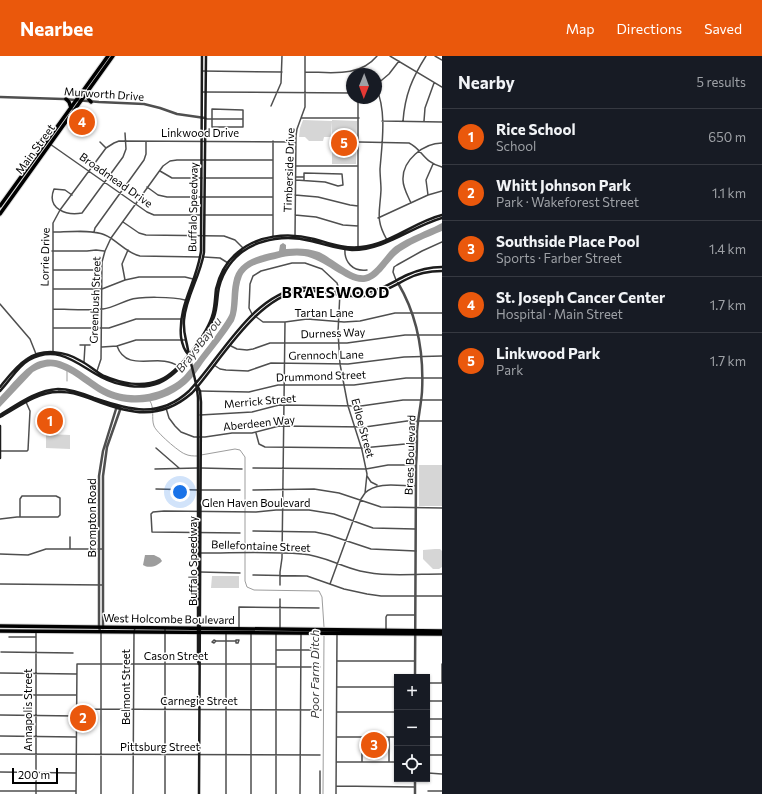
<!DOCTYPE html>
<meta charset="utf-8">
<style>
:root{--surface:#171b24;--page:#242831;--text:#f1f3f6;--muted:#9ea1a6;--line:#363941;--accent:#ea580c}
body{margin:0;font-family:Commissioner,sans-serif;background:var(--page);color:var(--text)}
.controls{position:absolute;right:12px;bottom:12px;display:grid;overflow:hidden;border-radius:0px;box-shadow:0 1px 3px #0004}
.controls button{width:36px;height:36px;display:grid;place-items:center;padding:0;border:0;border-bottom:1px solid var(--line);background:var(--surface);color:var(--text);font:20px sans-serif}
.compass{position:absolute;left:346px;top:12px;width:36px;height:36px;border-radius:50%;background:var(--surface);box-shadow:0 1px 3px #0004;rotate:181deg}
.scale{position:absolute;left:12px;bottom:10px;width:46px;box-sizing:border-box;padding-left:4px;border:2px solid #000;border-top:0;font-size:11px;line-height:14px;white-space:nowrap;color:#000;-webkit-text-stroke:3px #fff;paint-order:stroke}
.you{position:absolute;left:180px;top:436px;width:14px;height:14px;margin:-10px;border:3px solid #fff;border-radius:50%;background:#1a73e8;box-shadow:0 0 0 6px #1a73e833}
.badge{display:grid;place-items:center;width:26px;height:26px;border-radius:50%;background:var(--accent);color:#fff;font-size:13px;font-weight:700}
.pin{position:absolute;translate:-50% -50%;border:2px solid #fff;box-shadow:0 1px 4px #0006}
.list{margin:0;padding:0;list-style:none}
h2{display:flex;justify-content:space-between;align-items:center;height:52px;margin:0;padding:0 16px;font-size:17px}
h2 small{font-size:13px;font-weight:400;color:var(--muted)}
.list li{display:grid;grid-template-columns:26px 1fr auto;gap:12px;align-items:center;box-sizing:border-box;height:56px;padding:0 16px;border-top:1px solid var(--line)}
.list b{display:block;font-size:15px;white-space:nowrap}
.list p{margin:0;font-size:13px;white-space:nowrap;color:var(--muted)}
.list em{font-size:13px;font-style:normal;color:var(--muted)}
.icon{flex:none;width:22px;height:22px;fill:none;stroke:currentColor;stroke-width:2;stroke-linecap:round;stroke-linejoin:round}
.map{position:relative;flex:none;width:442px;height:738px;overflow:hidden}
header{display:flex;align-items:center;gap:24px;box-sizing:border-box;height:56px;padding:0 20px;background:var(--accent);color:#fff}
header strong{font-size:19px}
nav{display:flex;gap:22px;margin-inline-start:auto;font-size:14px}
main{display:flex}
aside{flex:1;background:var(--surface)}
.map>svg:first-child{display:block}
.green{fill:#d6d6d6}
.water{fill:#9d9d9d}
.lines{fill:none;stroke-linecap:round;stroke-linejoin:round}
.stream{stroke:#9d9d9d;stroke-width:1}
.primary-casing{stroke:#dbdbdb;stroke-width:5.5}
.minor{stroke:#4f4f4f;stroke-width:1.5}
.tertiary{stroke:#4f4f4f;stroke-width:2.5}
.secondary{stroke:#1c1c1c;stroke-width:2.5}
.primary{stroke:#000;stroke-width:3.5}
.labels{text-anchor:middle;stroke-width:3;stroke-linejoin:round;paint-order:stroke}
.street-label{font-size:11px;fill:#000;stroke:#fff}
.water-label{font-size:12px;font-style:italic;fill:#3e3e3e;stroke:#fff}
.district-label{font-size:15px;font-weight:bold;letter-spacing:1px;fill:#000;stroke:#fff}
</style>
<header>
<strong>Nearbee</strong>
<nav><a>Map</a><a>Directions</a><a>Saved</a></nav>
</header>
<main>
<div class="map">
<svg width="442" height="738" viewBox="0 0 442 738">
<rect width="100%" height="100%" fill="#fff"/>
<path class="green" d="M303,64L332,65L331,81H324L323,85H309L305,81H299L300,72Z
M332,64L357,65L356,108H332Z
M46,378L70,379V393L46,392Z
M419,409H442V450H419Z
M435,493H440L442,495V511L439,513H433L423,503V494Z
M212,520H239V532H211Z
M386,681L388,685V693H379V691L378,693H367V687H369V684H379V682Z"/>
<path class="water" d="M442,167V175C428,181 407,189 396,199C386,208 379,224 364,226C348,228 324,203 304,200C291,198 279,202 267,205C257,208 247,210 242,220C236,234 240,251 234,265C225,279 215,291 205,304C199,312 194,321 186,328C162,349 126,353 98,336C85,328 71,315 56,311C48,309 40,312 33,316L0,351V341C11,330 25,310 40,305C63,297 86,321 105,332C126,343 151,341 172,329C176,327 180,324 184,320C191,313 228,265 230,257C232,247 231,236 233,227C237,203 259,200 279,195L280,189L283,187L286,189V193C297,192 308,192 319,196C331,201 353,222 365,219C375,217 385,199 393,192C404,183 429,174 442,167Z
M145,499H154L160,502L162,505C158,510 149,513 143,509Z"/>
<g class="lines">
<path class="stream" d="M67,325V315
M150,345C155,353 151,362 154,370C156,376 179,396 185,398C189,400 193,400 198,400
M201,399L235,393L240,394L245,401V525L247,531L254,534L319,535L322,541L324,571
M323,738L324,579"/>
<g class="primary-casing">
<path id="primary" d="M87,37L88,42L91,46
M66,43L69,46L71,52
M0,150L108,0
M0,158L113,0
M0,570L442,575
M0,575L442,578"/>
</g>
<path class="minor" d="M390,0L442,31
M435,0L442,4
M202,15L282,16
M305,16C330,16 359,22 377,0
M376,29L389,18L399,5
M376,31C387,56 382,87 380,113C380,120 381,127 381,134C380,156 375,163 387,184
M202,36L352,37
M271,50L281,27L282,0
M212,53L243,54V71H212Z
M205,62L207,63H243
M301,62H359
M382,65L442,66
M403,65C405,39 412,22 426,0
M424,65L425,52L434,27
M273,85V181
M100,86L106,92
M359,86L409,87C422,93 424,107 442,111
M50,88L147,156L154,159H200
M296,110H358
M160,115L172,122H202
M296,121H304
M206,122H273
M296,124L325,126L338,130L343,129L342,118L304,117V124
M147,131L158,139L167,141H273
M72,139L65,134L54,133C46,153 67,160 82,157L123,101L126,93L125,77
M295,139L318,141L350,149L358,150
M428,139L426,124L433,108
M411,147C408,140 403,132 403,124C402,104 424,87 442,87
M204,159H273
M295,159L316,161L343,169L358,170
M378,162L428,139L442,135
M123,166L139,177L146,179L224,180L235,184L243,192
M53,176C66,176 94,173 105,179C117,184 126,197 140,200L200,201
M94,176L95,172L144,104L146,98V86
M295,180L296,80L297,73L305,51V0
M358,192V42
M345,193C344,206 353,216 367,214
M52,195H87L96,194L104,195
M204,201L220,202L228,207
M53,214H102
M125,224L122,208L128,194
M396,224L393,216L394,211L397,209L422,195L442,186
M53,233H102L125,224L139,221H185L193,223
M0,248L30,283L36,298
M53,253C69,253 87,255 103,253C112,252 120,247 129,244C140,240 174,241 185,244
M252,258L249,252L250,228L253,220L261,215L292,207H305L322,213L337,227L340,236L338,276L340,308L348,350L362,394L367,418L365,437L361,443L330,528
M255,260L263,266H285L307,263L344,266L360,265L395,257H442
M53,272H109L136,263H181
M80,289H90
M117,290C127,318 159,296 178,310
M231,290L237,293L247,294L253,293L270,287H347L405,279H442
M102,291L117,290L136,284H185
M53,296V167L60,154L106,92L114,87L119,85L296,86
M84,306L85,289
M214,309L220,313L226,314L248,315L271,307L348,308L404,301L442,300
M97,315L101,303L102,206L105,195L111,182L163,110L170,105L177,104H273
M200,335L249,336L278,329H354L406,322H442
M166,352L169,362L175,370L181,376L194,381H205L232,377H252L279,370L365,371L407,365H442
M200,359L252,356L279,349L361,350L403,344H442
M256,377L259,388L265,391L362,392L416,387
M156,392L179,412
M1,395H27L28,394L30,355L26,346
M201,412L242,413
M253,412L366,413L388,409H416
M155,413L198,412
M367,420L371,426L377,429
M156,433L198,434
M201,434H240
M253,434L314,433L339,437L381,451L442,452
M365,437C377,425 399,430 415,430
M0,463L17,461H58L60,459V442L56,440H22L20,443V461
M253,475L315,476L329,479L371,493L416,495
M240,477L152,476L151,458L153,456L164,455L256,456L276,454H309L334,458L373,472L415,473
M70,493V481
M201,497C234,497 268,495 302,498C322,499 340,510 360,515C386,521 415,518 442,518
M0,498L28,499L46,493H103
M200,516L240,517
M253,519L307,520L344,533L367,538L381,540H442
M0,528L103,529
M280,529V516L282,502L285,266
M239,573V551L319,552
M280,573V543
M386,574V561L387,559H415
M9,581H36
M214,584L216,585L214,587L212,586Z
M236,584H239L238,587H236Z
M216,585H236
M276,594H319
M1,596L73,597
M337,605H415
M442,608V627
M276,611H320
M0,617L76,618
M429,627H441
M337,631H397
M0,639H76
M428,645H442
M76,653L321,654
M337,656H397
M0,659L76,660
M428,663H442
M0,680L76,681
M337,681H397
M428,681H442
M362,682V706
M0,698L320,699
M428,699H442
M337,706H397
M389,706V681
M0,716L76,717
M428,717L442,718
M336,730L415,731
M0,735H76
M428,735H442
M36,738V576
M76,738L77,608H276
M101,738V576
M133,738L134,576L135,572
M165,738V572
M226,738V578
M251,738V578
M276,738V578
M300,738L301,578
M320,738V715
M336,738L337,578"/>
<path class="tertiary" d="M0,41L63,43L99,46L144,48L160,52L177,58L205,62
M398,227C417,259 424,298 422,336C421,349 418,362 417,375C417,386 417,397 416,409L415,621
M103,572V420L107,391L120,354L119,351
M100,575L99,571V420L103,395L116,353L118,351
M415,723V738"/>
<path class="secondary" d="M188,298C184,294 182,287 181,281C178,248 197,226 201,195L202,0
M0,331C8,321 16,310 27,303C43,292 65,295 81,305C89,309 96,316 104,320C120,327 142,332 160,324C179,316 208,277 213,257C215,249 215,241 216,233C219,220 226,206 237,197C257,179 288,176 314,183C329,187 344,193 361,191C390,188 414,166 442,159
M198,331L200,335L201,346L199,738
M0,335C10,325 17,311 29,304C58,288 77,308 101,321C118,330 141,334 159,327C179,319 208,281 214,261C217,253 217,245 218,237C220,221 229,206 242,196C261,182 288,179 311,185C324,188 337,193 352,194C385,194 411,171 442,162
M0,359C18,348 37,334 58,333C71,333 82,337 94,342C129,354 159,363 189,335C220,303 252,238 301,232C323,230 345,241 368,236C382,234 394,225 407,219C418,214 430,211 442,211
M0,361C18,351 37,336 58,336C71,335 82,340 94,344C130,358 160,365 192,337C220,306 257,240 301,235C325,233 346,244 371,239C384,236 395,229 407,223C418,217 430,215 442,215
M0,370V402
M199,608L198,605V342C197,326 191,310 188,294C186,282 183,277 184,264C186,240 201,219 204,196L206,0"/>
<use href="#primary" class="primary"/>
</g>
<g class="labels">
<g class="street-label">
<text transform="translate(104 38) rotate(4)" y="4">Murworth Drive</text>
<text x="200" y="81">Linkwood Drive</text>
<text transform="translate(35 93) rotate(-54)" y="4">Main Street</text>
<text transform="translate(289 114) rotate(-88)" y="4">Timberside Drive</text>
<text transform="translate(116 124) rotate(35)" y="4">Broadmead Drive</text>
<text transform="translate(193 151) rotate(-89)" y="4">Buffalo Speedway</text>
<text transform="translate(45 201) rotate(-89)" y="4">Lorrie Drive</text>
<text transform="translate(95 244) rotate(-88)" y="4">Greenbush Street</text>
<text x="324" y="261">Tartan Lane</text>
<text transform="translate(333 277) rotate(-2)" y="4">Durness Way</text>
<text transform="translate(326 299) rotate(-1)" y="4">Grennoch Lane</text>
<text transform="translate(321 320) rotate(-2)" y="4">Drummond Street</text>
<text transform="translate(260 345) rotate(-5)" y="4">Merrick Street</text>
<text transform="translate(259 367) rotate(-6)" y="4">Aberdeen Way</text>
<text transform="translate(363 372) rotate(75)" y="4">Edloe Street</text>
<text transform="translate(410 399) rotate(-88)" y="4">Braes Boulevard</text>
<text x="256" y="451">Glen Haven Boulevard</text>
<text transform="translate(92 462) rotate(-90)" y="4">Brompton Road</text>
<text transform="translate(261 490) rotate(2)" y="4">Bellefontaine Street</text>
<text transform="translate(193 505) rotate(-90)" y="4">Buffalo Speedway</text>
<text transform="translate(169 563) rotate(1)" y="4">West Holcombe Boulevard</text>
<text x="176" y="604">Cason Street</text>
<text transform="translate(126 631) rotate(-90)" y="4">Belmont Street</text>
<text x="199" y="649">Carnegie Street</text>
<text transform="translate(28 654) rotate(-90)" y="4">Annapolis Street</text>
<text x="160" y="695">Pittsburg Street</text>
</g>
<g class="water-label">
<text transform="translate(199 289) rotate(-52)" y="4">Brays Bayou</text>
<text transform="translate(315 618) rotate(-90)" y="4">Poor Farm Ditch</text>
</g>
<g class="district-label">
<text x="336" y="242">BRAESWOOD</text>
</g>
</g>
</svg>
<div class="controls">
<button>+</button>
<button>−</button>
<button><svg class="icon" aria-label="locate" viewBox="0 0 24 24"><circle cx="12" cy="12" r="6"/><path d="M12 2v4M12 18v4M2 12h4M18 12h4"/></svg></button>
</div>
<svg class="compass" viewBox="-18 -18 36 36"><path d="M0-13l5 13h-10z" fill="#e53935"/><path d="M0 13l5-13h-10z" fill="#9ea1a6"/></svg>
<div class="scale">200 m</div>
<div class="you"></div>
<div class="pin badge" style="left:50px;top:365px">1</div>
<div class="pin badge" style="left:83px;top:662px">2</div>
<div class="pin badge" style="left:374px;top:689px">3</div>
<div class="pin badge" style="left:82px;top:66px">4</div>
<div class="pin badge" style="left:344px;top:87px">5</div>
</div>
<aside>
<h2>Nearby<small>5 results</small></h2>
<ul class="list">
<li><span class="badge">1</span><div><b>Rice School</b><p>School</p></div><em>650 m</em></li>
<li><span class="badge">2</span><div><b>Whitt Johnson Park</b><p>Park · Wakeforest Street</p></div><em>1.1 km</em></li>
<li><span class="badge">3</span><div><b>Southside Place Pool</b><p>Sports · Farber Street</p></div><em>1.4 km</em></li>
<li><span class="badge">4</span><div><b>St. Joseph Cancer Center</b><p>Hospital · Main Street</p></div><em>1.7 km</em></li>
<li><span class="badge">5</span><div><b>Linkwood Park</b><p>Park</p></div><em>1.7 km</em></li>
</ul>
</aside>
</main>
